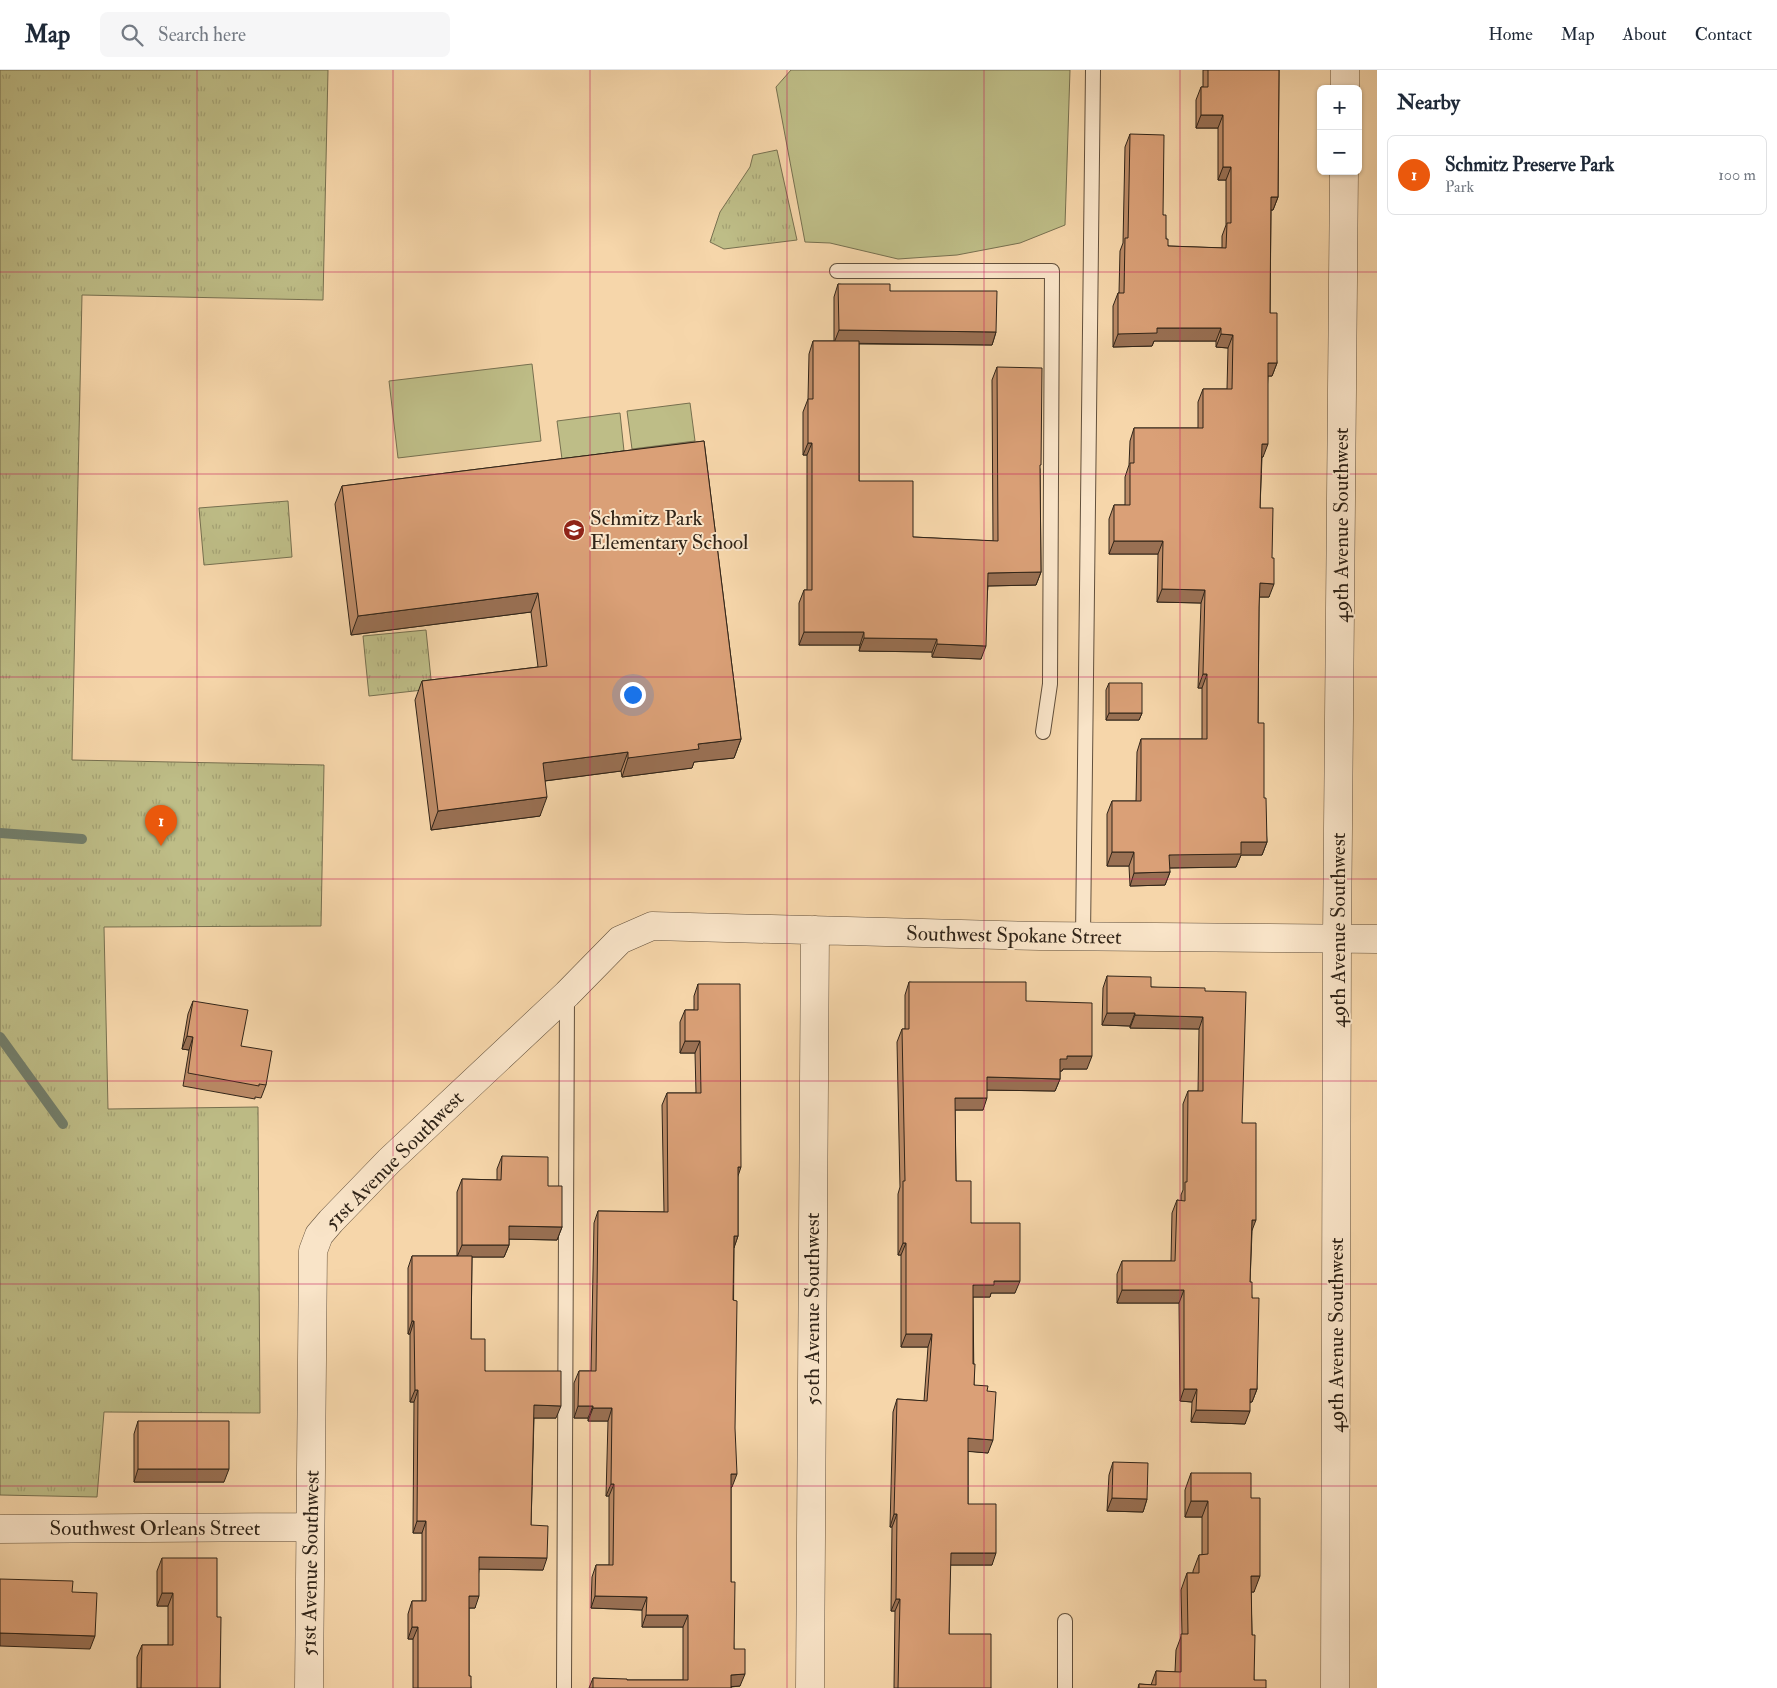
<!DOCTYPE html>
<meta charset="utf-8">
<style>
:root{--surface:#fff;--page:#f6f6f7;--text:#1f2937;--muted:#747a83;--line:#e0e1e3;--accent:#ea580c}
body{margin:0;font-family:"IM FELL Double Pica",serif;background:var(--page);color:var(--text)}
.controls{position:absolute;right:15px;top:15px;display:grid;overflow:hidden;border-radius:8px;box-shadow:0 1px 4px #0004}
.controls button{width:45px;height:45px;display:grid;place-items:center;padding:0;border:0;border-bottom:1px solid var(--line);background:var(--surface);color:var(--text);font:25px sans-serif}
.you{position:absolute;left:632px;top:624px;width:18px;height:18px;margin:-12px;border:4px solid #fff;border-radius:50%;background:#1a73e8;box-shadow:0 0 0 8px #1a73e833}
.badge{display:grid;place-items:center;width:32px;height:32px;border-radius:50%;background:var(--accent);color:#fff;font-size:16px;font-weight:700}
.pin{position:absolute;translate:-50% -41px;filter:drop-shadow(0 1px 2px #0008)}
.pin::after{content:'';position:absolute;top:26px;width:18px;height:15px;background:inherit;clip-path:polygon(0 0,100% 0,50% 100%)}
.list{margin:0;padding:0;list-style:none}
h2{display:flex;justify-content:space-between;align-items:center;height:65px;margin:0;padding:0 20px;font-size:21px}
h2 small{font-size:16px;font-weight:400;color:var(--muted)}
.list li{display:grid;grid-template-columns:32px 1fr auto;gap:15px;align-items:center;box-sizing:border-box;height:80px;margin:0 10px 10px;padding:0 10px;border:1px solid var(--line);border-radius:8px}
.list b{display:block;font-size:19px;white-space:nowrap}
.list p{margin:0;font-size:16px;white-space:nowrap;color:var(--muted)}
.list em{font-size:16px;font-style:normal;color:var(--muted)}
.icon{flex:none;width:28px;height:28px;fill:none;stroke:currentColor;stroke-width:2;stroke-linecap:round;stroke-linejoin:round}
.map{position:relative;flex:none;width:1377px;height:1618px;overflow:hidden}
header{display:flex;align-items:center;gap:30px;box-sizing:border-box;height:70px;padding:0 25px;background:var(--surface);border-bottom:1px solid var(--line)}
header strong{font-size:24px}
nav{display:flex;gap:28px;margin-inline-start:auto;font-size:18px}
.search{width:350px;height:45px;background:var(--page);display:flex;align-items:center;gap:12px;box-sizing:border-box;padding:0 18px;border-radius:8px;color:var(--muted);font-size:19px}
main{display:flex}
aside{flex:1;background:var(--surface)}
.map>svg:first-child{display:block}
.grass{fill:#bebd87;stroke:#777050}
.park{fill:url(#park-tufts);stroke:#777050}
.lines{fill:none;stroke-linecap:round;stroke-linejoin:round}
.stream{stroke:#727e6b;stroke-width:10}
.service-casing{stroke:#62503c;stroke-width:16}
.minor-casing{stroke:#62503c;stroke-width:29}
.tertiary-casing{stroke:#62503c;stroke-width:29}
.service{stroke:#f9e4c8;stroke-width:14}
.minor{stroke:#f9e4c8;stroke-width:28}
.tertiary{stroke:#f9e4c8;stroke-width:28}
.wall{fill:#bb8a66;stroke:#302418}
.shaded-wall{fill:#997053;stroke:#302418}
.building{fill:#daa077;stroke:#302418}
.grid{fill:none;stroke:#c2185b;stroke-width:1;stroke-opacity:0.55}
.labels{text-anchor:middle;stroke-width:4;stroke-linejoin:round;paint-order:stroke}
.poi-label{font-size:21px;fill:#302418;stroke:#f9e4c8;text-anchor:start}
.street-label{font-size:21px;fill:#302418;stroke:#f9e4c8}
</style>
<header>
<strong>Map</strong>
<div class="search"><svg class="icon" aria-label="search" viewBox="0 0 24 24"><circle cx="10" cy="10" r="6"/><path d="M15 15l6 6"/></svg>Search here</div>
<nav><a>Home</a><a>Map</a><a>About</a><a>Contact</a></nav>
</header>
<main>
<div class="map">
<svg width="1377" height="1618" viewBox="0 0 1377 1618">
<defs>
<pattern id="park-tufts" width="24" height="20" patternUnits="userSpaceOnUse" patternTransform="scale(1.25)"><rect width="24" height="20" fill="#bebd87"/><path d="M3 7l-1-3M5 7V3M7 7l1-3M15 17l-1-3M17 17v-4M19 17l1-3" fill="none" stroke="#a4a274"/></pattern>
</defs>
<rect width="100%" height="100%" fill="#f6d6aa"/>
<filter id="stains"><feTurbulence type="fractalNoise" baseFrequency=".004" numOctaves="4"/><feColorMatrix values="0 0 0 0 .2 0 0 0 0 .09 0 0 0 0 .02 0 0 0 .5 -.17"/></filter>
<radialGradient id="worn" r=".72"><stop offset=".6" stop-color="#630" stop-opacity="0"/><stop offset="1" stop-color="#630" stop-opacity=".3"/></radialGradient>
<path class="grass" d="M791,0H1070L1065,155L1020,173L957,185L898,189L830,173L805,172L776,17Z
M532,294L541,371L398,388L389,311Z
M690,333L695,371L632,379L627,341Z
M620,343L624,381L562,389L557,351Z"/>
<path class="park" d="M0,0H328L323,230L82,225L72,690L324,695L321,856L104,857L108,1039L258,1037L260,1343L104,1342L97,1427L0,1425Z
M777,80L797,170L724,179L710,172L720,142L750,97L753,85Z
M288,431L292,487L204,495L199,438Z
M426,560L432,619L369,626L363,566Z"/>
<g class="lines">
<path class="stream" d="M0,763L82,769
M0,967L63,1054"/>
<g class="service-casing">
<path id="service" d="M837,201H1052L1050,614L1043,662
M1083,867L1093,0
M1065,1551V1618
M564,1618L567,925"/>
</g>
<g class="minor-casing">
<path id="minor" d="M0,1459L310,1457
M309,1618L313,1181L319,1165L331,1151L389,1091L567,924L620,870L652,856L1040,866L1377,869
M810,1618L815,860"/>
</g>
<g class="tertiary-casing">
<path id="tertiary" d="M1345,19V0
M1335,1618L1337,868L1344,101"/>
</g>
<use href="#service" class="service"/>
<use href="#minor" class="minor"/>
<use href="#tertiary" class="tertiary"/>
</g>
<path class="wall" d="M1203,0H1279L1278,127L1273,140H1271L1270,243L1277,293L1272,306H1268L1263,387H1262L1260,438L1269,527H1259V537L1258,653L1267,772L1262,785H1241L1236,797L1169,798L1170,802L1165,815L1130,816L1129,796H1107V744L1112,731H1136L1137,682L1141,669H1202V618H1198L1201,533L1157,532L1158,484H1109V449L1114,435H1125V407L1129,395L1130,371L1134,358H1198V332L1203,319H1227L1228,278L1216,277V271H1154L1152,276L1113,277V236L1118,223H1119L1120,181L1123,173L1125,77L1130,64L1163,145L1166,169L1168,176L1222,178V166L1226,155V110H1218V58H1196V30L1201,17H1203Z
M838,214L890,221L996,262L992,275L859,274V411L913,467L993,471L992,310L997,297L1040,399L1041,502L1036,515L988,516L981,589L932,587V582L859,581L860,575H799V533L804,520H807V385H803V342L808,329L809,284L813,271H834V227Z
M704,371L741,669L734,688L694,692L692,698L622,707L621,701L545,711L540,746L431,760L415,630L422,611L538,597L531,542L351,565L335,434L342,416Z
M1109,613L1142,643L1139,650H1106V620Z
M1107,906L1151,917L1205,921L1242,1053L1252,1162L1250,1212L1252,1228L1257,1319L1252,1332H1250L1245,1354L1191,1352L1192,1332L1180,1331L1179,1233H1117V1204L1122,1191H1171L1172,1143L1177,1130L1181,1131V1125L1183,1120V1034L1188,1021H1198L1199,959L1130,958V956L1102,955L1103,918Z
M909,912L1026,931L1087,999H1063L1062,1001H1060V1009L1055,1021L987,1020L983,1040H955L956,1111L971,1153L1015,1223H991L990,1227H973L974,1315L987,1321L988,1383L968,1381V1434L992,1495H950L949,1564L991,1618H894L895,1541H891L892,1457H890L893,1342L897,1329L924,1331L928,1277H901V1185H898V1124L900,1117L897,972L902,959H905V925Z
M698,914L738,1107V1166L734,1177L732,1417H731V1512L734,1579L740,1616L731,1617V1618H589L593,1608L627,1610H683V1557H642V1540L591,1538L592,1507L596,1495H609V1426H606L608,1351H588V1348H574V1313L579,1301H591L594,1153L598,1141L664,1142L662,1035L667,1023H696L695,983H680V952L685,940H694V926Z
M193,931L241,976L266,1015L261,1028L255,1027V1029L183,1016L189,980L182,979L188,944Z
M502,1086L548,1116L562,1157L557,1170L509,1169V1175L504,1187H472L471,1269L485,1301L556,1348H534L531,1455L543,1500L479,1499L475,1538H469V1606L471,1618H413V1569H408V1544L412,1531H422V1463H413L414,1332H410V1264H408V1198L412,1186H457V1122L462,1109L497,1110V1099Z
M138,1351L224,1412H134V1364Z
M1113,1392L1147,1429L1143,1442L1107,1441L1109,1405Z
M1191,1403L1251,1428L1254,1522H1251L1252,1565L1254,1610L1266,1618H1138L1139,1614L1151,1615L1156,1601L1175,1602L1176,1580L1182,1564L1181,1520L1187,1503H1193V1501L1199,1485H1202V1447H1185V1420Z
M162,1488L217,1547L220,1618H137V1587L142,1575H168V1536H157V1501Z"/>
<path class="shaded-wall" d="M1201,45H1223L1218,58H1196Z
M1223,97H1231L1226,110H1218Z
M1271,127H1278L1273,140H1267Z
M1157,258H1221L1216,271H1154L1152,276L1113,277L1118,264Z
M839,260L996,262L992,275L834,273Z
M1221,264L1233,265L1228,278L1216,277Z
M1268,293H1277L1272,306H1263Z
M808,373H812L807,385H803Z
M1262,374H1268L1263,387H1257Z
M1114,471H1163L1158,484H1109Z
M1041,502L1036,515L984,516L988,503Z
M1260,513L1274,514L1269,527H1255Z
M1162,519L1205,520L1201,533L1157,532Z
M538,523L531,542L351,565L358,546Z
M804,562H864L860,575H799Z
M864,568L937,569L932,582L859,581Z
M937,574L986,576L981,589L932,587Z
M1203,604H1207L1202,618H1198Z
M1109,643H1142L1139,650H1106Z
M741,669L734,688L694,692L692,698L622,707L628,688L698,674Z
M628,682L621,701L536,712L543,693Z
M547,727L540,746L431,760L438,741Z
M1241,772H1267L1262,785H1241L1236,797L1164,798L1169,785Z
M1112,782H1134L1129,796H1107Z
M1170,802L1165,815L1130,816L1134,803Z
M1107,943H1135L1130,956L1102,955Z
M1135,945L1203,947L1199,959L1130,958Z
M187,966L193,967L189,980L182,979Z
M685,971H700L695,983H680Z
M1067,986H1092L1087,999H1063L1062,1001H1055L1060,989Z
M987,1007L1060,1009L1055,1021L983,1020Z
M955,1028H987L983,1040H951Z
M738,1097H741L737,1109Z
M1252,1150H1256L1251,1163Z
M509,1156L562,1157L557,1170L504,1169Z
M734,1166H738L734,1178Z
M903,1173H906L901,1185H898Z
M462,1175H509L504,1187H457Z
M994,1211H1020L1015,1223H991L990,1227H969L973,1215Z
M1122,1220H1184L1179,1233H1117Z
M412,1251H414L410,1264H408Z
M906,1264H932L928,1277H901Z
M1184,1319H1197L1192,1332L1180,1331Z
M1250,1319H1257L1252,1332H1246Z
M415,1320H418L414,1332H410Z
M534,1335L561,1336L556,1348H529Z
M578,1336H593L588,1348H574Z
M593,1338H612L608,1351H588Z
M1196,1340L1250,1341L1245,1354L1191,1352Z
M968,1368L993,1370L988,1383L963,1381Z
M138,1399H229L224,1412H134Z
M731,1404H737L732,1417H727Z
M611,1414H614L609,1426H606Z
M1112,1428L1147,1429L1143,1442L1107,1441Z
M1191,1431H1208L1202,1447H1185Z
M894,1444H897L892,1457H890Z
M417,1451H426L422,1463H413Z
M951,1483H996L992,1495H946Z
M479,1487L547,1488L543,1500L475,1499Z
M1251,1506H1260L1254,1522H1245Z
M162,1523H173L168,1536H157Z
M469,1526H479L475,1538H464Z
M595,1526L647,1527L642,1540L591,1538Z
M896,1529H900L895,1541H891Z
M646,1545H688L683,1557H642Z
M412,1557H418L413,1569H408Z
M0,1563L95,1566L90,1579L0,1576Z
M745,1604L740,1616L726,1617L731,1605Z"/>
<path class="building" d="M1208,0H1279L1278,127H1271L1270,243H1277V293H1268V374H1262L1260,438H1273L1272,488H1274V514L1260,513L1259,537L1258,653H1264V728H1266L1267,772H1241V784L1169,785L1170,802L1134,803V782H1112V731H1141V669H1207V604H1203L1205,520L1162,519L1163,471H1114V435H1130V393H1134V358H1203V319H1232L1233,265L1221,264V258H1157V263L1118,264V223H1124L1125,168H1128L1130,64L1164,65L1163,145H1166V169H1168V176L1226,178L1227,153H1231V97H1223V45H1201V17H1208Z
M838,214H890V221H997L996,262L839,260Z
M813,271H859V411H913V467L998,471L997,297L1042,298L1041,395H1040L1041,502L988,503L986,576L937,574V569L864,568V562H804V520H812V373H808V329H813Z
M704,371L741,669L698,674L699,679L628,688V682L543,693L547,727L438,741L422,611L547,596L538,523L358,546L342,416Z
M1109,613H1142V643H1109Z
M1107,906L1151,907V917L1205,918V921L1246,922L1242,1053H1256V1150H1252L1250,1212H1252V1228H1259L1257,1319H1250V1341L1196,1340L1197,1319H1184V1220H1122V1191H1175L1177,1130L1185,1131V1112H1187L1188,1021H1203V947L1135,945V943H1107Z
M909,912H1026V931L1092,933V986H1067V989H1060V1009L987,1007V1028H955L956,1111H971V1153H1020V1211H994V1215H973V1294H975L974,1315L988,1316L987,1321L996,1322L993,1370L968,1368V1434H996V1483H951L949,1564H991V1618H898L900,1529H896L897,1444H894L897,1329L927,1331L932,1264H906V1173H903V1111H905L902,959H909Z
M698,914H740L741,1097H738V1166H734L733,1230L737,1231L735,1358L737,1404H731V1512H735L734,1579H745V1604L731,1605V1618H593V1608L627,1609V1610H688V1545H646L647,1527L595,1526L596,1495H613L614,1414H611L612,1338H593V1336H578L579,1301H596L598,1141L668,1142L667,1023H701L700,971H685V940H698Z
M193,931L248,940L241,976L272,981L266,1015L259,1014V1016L188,1003L193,967L187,966Z
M502,1086L548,1087V1116H562V1157L509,1156V1175H462V1109L501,1110Z
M412,1186H472L471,1269H485V1301H561V1336L534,1335L531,1455L548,1456L547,1488L479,1487V1526H469V1606H471V1618H418V1557H412V1531H426V1451H417L418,1320H415L414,1251H412Z
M138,1351H229V1399H138Z
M1113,1392L1148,1393L1147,1429L1112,1428Z
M1191,1403H1251V1428H1260V1506H1251L1252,1565H1255L1254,1610H1266V1618H1139V1614L1156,1615V1601L1181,1602V1564H1188L1187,1503H1199V1485L1208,1484V1431H1191Z
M162,1488H217V1547H221L220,1618H141L142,1575H173V1523H162Z
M0,1509L73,1511L72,1522L97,1523L95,1566L0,1563Z"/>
<path class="grid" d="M197,0V1618M393,0V1618M590,0V1618M787,0V1618M984,0V1618M1180,0V1618M0,202H1377M0,404H1377M0,607H1377M0,809H1377M0,1011H1377M0,1214H1377M0,1416H1377"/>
<defs>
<g id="school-disc" transform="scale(1.125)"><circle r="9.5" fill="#8f2418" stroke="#f9e4c8"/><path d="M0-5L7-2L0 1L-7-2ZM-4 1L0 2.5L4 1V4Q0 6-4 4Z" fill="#fff"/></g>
</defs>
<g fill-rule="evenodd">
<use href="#school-disc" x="574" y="460"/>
</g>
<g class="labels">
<g class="poi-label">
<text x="590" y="455">Schmitz Park<tspan x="590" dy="24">Elementary School</tspan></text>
</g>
<g class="street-label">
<text transform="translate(1341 455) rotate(-90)" y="7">49th Avenue Southwest</text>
<text transform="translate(1338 860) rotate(-90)" y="7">49th Avenue Southwest</text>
<text transform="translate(1014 865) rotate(1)" y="7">Southwest Spokane Street</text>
<text transform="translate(394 1090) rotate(-45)" y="7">51st Avenue Southwest</text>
<text transform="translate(812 1239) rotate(-90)" y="7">50th Avenue Southwest</text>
<text transform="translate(1336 1265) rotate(-90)" y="7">49th Avenue Southwest</text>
<text x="155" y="1465">Southwest Orleans Street</text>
<text transform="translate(310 1493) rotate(-89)" y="7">51st Avenue Southwest</text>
</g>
</g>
<rect width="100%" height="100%" filter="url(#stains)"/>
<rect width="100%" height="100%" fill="url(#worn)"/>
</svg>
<div class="controls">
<button>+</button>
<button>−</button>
</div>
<div class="you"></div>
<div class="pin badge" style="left:161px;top:776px">1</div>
</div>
<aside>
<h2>Nearby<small></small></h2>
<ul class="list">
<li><span class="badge">1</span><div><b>Schmitz Preserve Park</b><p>Park</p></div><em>100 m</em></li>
</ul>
</aside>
</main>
